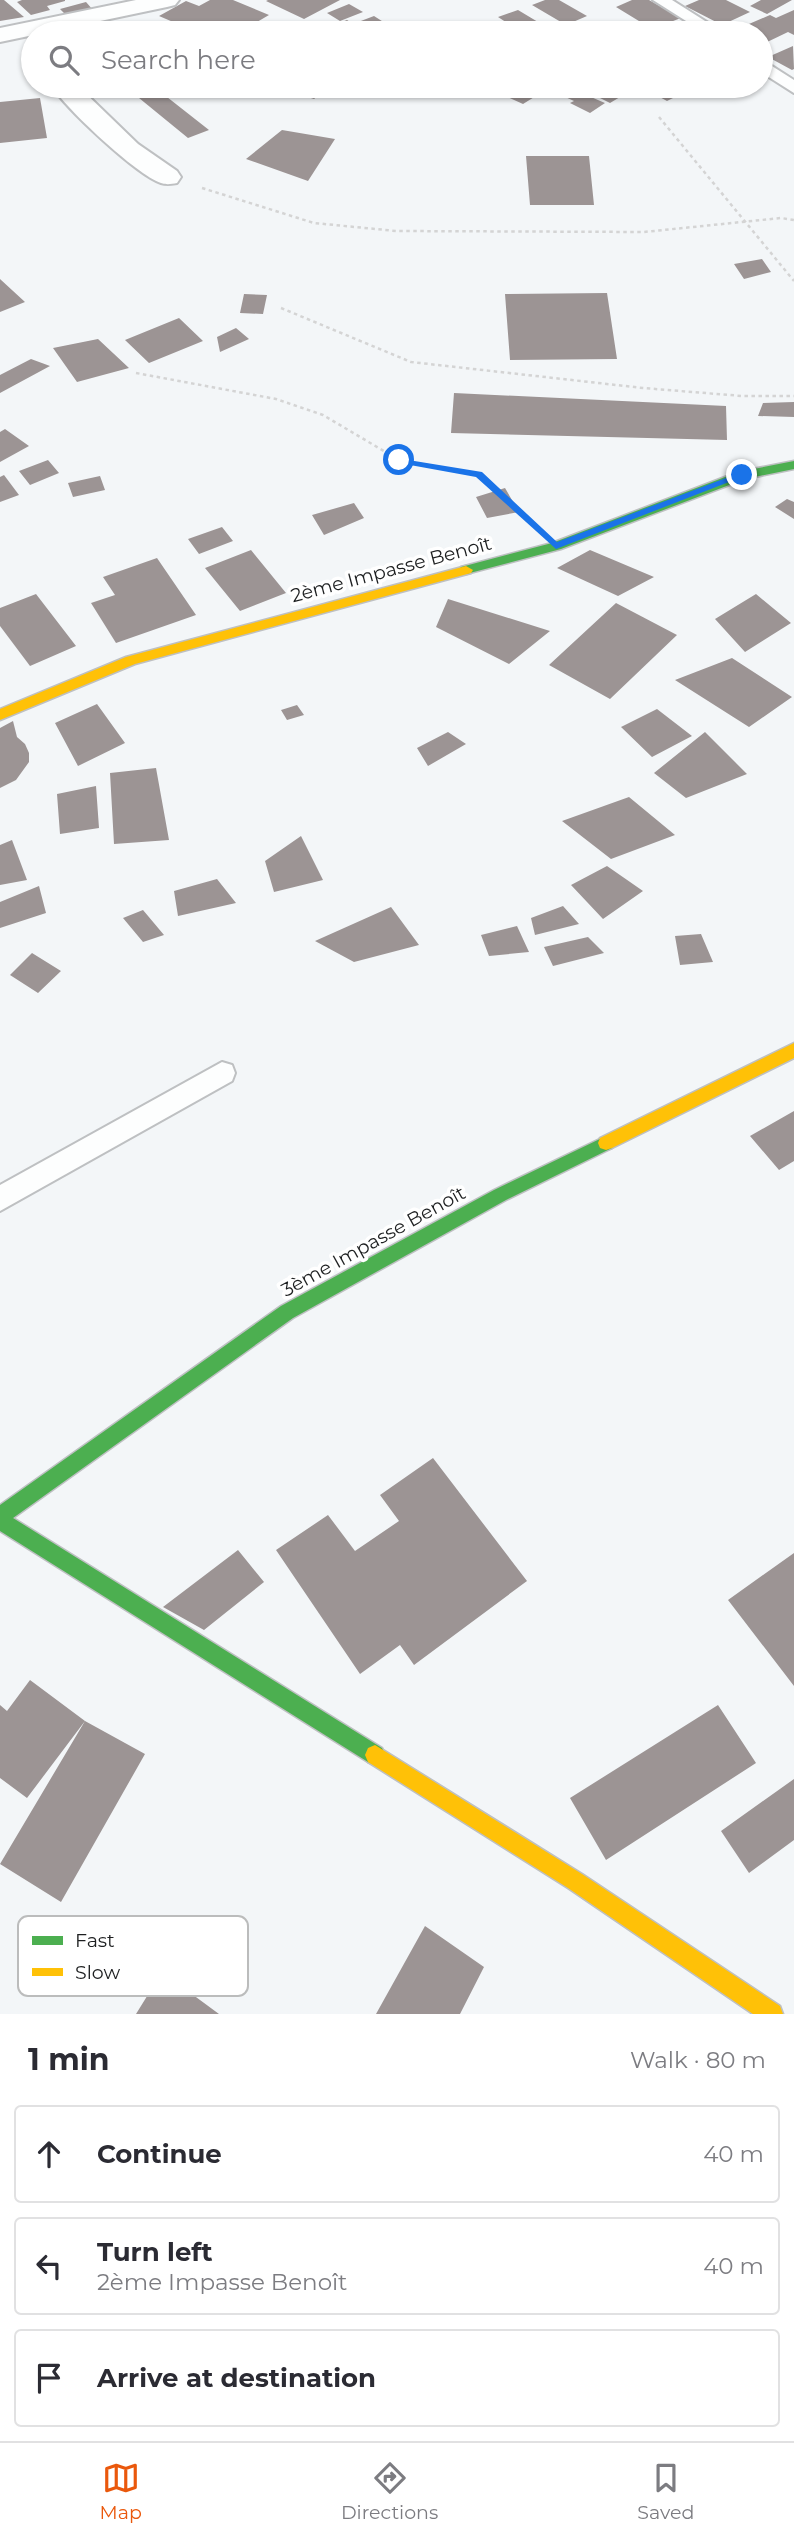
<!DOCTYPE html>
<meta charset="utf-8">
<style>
:root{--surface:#fff;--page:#f7f7f7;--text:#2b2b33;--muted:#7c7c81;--line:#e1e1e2;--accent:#ea580c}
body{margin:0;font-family:Montserrat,sans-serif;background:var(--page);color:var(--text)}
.stop{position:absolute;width:21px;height:21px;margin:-16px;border:5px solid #1a73e8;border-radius:50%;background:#fff}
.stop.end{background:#1a73e8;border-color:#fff;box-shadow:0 2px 7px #0008}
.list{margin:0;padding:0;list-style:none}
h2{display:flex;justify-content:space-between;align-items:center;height:91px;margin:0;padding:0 28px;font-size:30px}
h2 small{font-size:23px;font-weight:400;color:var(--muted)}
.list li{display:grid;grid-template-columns:46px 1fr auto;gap:21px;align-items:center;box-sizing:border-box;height:98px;margin:0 14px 14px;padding:0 14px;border:2px solid var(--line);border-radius:7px}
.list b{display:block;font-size:26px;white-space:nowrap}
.list p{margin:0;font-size:23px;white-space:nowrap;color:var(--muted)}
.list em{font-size:23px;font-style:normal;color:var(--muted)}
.icon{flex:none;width:38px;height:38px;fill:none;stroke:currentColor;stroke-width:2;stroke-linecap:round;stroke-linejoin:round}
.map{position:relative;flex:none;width:794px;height:2014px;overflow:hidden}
.search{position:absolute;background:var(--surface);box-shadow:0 2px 5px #0004;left:21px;right:21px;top:21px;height:77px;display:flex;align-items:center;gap:18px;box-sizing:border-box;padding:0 24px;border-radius:38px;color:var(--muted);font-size:26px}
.sheet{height:427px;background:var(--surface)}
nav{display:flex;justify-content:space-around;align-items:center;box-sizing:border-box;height:98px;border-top:2px solid var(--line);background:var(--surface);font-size:19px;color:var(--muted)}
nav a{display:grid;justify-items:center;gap:4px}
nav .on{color:var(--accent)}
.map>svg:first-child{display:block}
.building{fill:#9c9494}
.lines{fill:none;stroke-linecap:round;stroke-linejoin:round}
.lane-casing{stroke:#bec0c2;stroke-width:4}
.street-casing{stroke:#bec0c2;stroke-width:4}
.fast-casing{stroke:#bec0c2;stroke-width:3}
.slow-casing{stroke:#bec0c2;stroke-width:3}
.path-far1{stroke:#d4d4d4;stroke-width:2.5;stroke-dasharray:3.5 3.5;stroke-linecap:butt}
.path{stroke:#d4d4d4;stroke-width:4.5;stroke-dasharray:5 5;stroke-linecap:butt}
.lane{fill:#fdfefe;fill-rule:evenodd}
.street{fill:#fdfefe;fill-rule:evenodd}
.fast{fill:#4caf50;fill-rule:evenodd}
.slow{fill:#ffc107;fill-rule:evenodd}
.route{fill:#1a73e8}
.labels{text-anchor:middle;stroke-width:7;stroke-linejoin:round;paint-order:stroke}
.street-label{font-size:19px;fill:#1d1f20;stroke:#fff}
.key{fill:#fff;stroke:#bbbcbc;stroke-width:2}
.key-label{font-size:19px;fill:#1d1f20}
</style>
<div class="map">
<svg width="794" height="2014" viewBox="0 0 794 2014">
<rect width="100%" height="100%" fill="#f3f6f8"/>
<path class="building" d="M0,0H4L24,17L0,21Z
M22,0H65V1L47,6L50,10L31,15L17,2Z
M210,0H233L269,15L238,33H199L159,16L186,1L199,6Z
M268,0H340L304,19L266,1Z
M545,0H559L587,16L566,25L532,5Z
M632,0H649L681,18L652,29L616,7Z
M699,0H726L750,12L722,25L685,6Z
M761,0H792L767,14L750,6Z
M86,2L93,10L67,16L60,9Z
M349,4L363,12L340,21L327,13Z
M518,10L543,25L523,33L498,17Z
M794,10V35L788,32L761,45V33H728L770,15L776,18Z
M374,16L385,23L358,33H345L334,25L347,20L353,24Z
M272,22L289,33H268L259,27Z
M600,23L618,33L579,32Z
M793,46L794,69L792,70L768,57Z
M136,86H153L209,130L188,138L128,89Z
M214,86H255L244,95Z
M283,86H318L327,89L314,99L280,88Z
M487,86H552L523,104L485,87Z
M648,86H673L685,92L667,101L643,88Z
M572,88L584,94L605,103L590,113L570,103L574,101L561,95Z
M607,92L620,97L610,103L598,97Z
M40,98L47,138L0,143V102Z
M282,130L335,139L308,181L246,159Z
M526,156H589L594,205H530Z
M762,259L771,272L744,279L734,264Z
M0,279L25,302L0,312Z
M607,293L617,359L510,360L505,294Z
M244,294L267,295L263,314L240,313Z
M179,318L203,341L149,363L125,340Z
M236,328L249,339L220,352L217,337Z
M98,339L129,368L77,382L53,348Z
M31,359L50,366L0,393V375Z
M454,393L726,406L727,440L451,433Z
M794,402V417L758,416L763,403Z
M5,429L29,446L0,462V432Z
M48,460L59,473L30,485L19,471Z
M4,475L19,495L0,502V477Z
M100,476L105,490L73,497L68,483Z
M505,488L519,512L487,518L476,497Z
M787,499L794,502V519L775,507Z
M354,503L364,518L324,535L312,515Z
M222,527L233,541L199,554L188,539Z
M251,550L286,593L240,611L205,568Z
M590,550L654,577L618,596L557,568Z
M157,558L196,615L116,643L91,603L115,595L103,577Z
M36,594L76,646L30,666L0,626V608Z
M756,594L791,623L745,652L715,619Z
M448,599L550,631L509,664L436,627Z
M616,603L677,635L610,699L549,665Z
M732,658L792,697L749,727L675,680Z
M97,704L125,743L78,766L55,723Z
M297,705L304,715L287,720L281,710Z
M657,709L692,736L652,757L621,727Z
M13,721L17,737L25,744L29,753V762L16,780L0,788V728Z
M448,732L466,744L428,766L417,748Z
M705,732L747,774L686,798L654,773Z
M156,768L169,840L114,844L110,773Z
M96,786L99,828L60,834L57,794Z
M629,797L675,835L611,859L562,821Z
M301,836L323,880L274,892L265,861Z
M12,840L27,880L0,885V845Z
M607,866L643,891L603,919L571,885Z
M217,879L236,903L178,916L174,891Z
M39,886L46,913L0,928V902Z
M563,906L579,924L535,935L531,918Z
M391,907L419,945L354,962L315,941Z
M143,910L164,935L143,942L123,918Z
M517,926L529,952L489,956L481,935Z
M701,934L713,962L680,965L675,936Z
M588,937L604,953L553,966L544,947Z
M32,953L61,971L38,993L10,975Z
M794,1111V1161L779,1170L750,1136Z
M433,1458L527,1581L414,1665L400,1645L360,1674L276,1550L328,1515L355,1551L399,1521L380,1495Z
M238,1550L264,1582L204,1630L163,1607Z
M794,1553V1686L728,1600Z
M30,1680L85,1721L27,1798L0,1778V1705L7,1711Z
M718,1705L756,1763L606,1860L570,1798Z
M85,1721L145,1754L61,1902L0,1864Z
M794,1779V1840L749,1873L721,1831Z
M425,1926L484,1967L460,2014H376Z
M162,1972L219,2014H136Z"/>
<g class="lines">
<g class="lane-casing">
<path id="lane" d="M653,0H672L724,33H705Z
M761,59L794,80V93L761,72Z
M222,1062L232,1065L235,1073L232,1081L0,1211V1185Z"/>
</g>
<g class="street-casing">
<path id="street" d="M136,0H179L175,5L167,7L0,42V28Z
M52,86H78L138,144L177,171L181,177L177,183C171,184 167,185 161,183C137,175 65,108 52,86Z"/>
</g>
<g class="fast-casing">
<path id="fast" d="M794,461V469L745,479L561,549L466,574L459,570L461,567L552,543L738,472Z
M606,1136L612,1138L614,1143L612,1148L506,1200L293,1318L13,1518L382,1748L385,1755L382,1762L375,1765L368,1762L0,1531V1505L281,1306L494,1190Z"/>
</g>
<g class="slow-casing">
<path id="slow" d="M466,566L473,570L471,573L135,664L0,720V709L126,657Z
M794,1043V1058L612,1148L606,1150L600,1148L598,1143L600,1138Z
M375,1745L582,1874L780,2006L783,2014H753L568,1888L368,1762L365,1755L368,1748Z"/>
</g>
<path class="path-far1" d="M659,117L794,281
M202,188L314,223L396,231L644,232L781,218L794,220
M281,308L411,362L643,388L742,396H794
M136,373L276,399L323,415L399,460L479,474L504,498"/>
<path class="path" d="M503,497L524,517"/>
<use href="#lane" class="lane"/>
<use href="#street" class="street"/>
<use href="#fast" class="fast"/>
<use href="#slow" class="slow"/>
</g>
<path class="route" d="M396,458L482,472L557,542L739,473L747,475L556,549L476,477L399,463L396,462Z"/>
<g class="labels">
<g class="street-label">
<text transform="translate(391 569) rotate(-15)" y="7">2ème Impasse Benoît</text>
<text transform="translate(373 1241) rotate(-29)" y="7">3ème Impasse Benoît</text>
</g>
</g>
<rect x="18" y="1916" width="230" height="80" rx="10" class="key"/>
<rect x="32" y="1936" width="31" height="9" fill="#4caf50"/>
<rect x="32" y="1968" width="31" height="8" fill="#ffc107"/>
<g class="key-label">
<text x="75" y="1947">Fast</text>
<text x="75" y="1979">Slow</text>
</g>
</svg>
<div class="stop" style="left:399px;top:460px"></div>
<div class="stop end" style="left:742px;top:475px"></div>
<div class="search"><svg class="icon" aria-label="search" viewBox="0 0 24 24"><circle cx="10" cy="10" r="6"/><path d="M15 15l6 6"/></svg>Search here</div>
</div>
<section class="sheet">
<h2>1 min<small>Walk · 80 m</small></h2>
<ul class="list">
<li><svg class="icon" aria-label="ahead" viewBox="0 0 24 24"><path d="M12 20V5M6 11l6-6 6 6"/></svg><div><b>Continue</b></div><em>40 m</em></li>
<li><svg class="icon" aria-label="left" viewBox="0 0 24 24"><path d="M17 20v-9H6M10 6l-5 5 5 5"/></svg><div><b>Turn left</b><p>2ème Impasse Benoît</p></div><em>40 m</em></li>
<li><svg class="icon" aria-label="arrive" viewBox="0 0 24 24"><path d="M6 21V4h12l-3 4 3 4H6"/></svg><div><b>Arrive at destination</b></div></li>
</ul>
</section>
<nav>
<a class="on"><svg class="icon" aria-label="map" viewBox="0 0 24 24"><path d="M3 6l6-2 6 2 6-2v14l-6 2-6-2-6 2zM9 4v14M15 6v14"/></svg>Map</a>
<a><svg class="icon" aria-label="directions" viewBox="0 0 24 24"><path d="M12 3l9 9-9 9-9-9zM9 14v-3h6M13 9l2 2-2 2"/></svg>Directions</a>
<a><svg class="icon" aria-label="saved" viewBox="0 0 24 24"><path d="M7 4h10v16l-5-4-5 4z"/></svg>Saved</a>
</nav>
